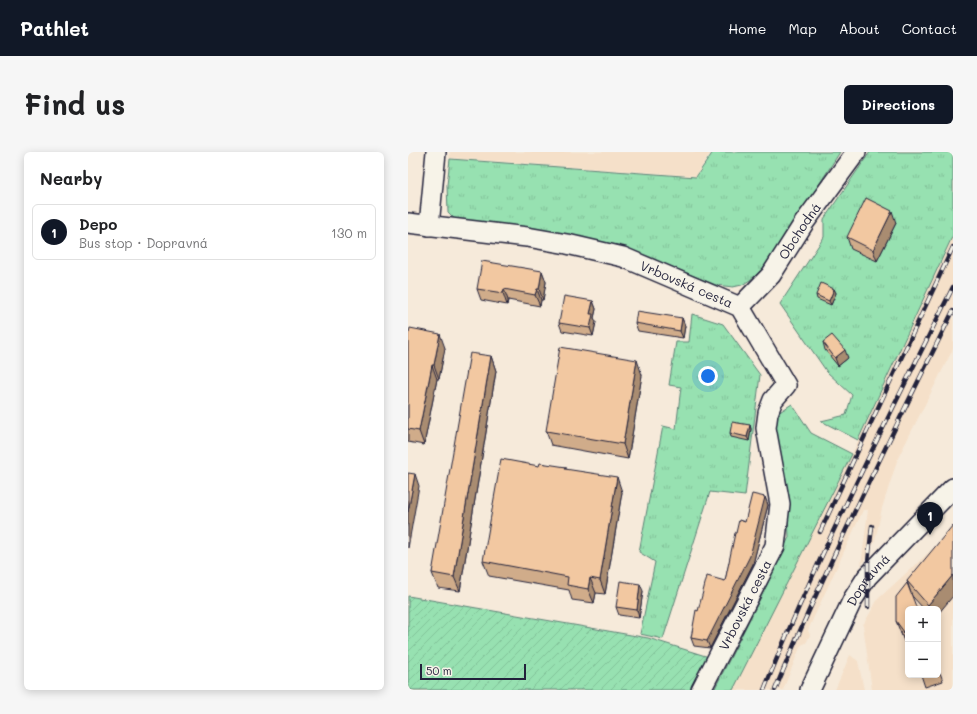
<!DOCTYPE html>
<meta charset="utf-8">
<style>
:root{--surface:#fff;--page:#f6f6f6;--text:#202124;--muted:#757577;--line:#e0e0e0;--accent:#111827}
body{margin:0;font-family:Mali,sans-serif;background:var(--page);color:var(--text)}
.controls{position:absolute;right:12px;bottom:12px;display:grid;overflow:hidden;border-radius:6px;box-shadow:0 2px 10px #0003}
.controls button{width:36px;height:36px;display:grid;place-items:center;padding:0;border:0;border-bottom:1px solid var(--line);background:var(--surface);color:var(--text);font:20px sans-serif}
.scale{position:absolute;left:12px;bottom:10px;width:106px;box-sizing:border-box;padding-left:4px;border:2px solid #22223b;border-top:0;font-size:11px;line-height:14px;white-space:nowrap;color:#22223b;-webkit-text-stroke:3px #f7f3e8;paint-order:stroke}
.you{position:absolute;left:300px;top:224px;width:14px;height:14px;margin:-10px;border:3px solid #fff;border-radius:50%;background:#1a73e8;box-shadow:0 0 0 6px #1a73e833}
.badge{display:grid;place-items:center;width:26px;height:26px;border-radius:50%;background:var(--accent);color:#fff;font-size:13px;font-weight:700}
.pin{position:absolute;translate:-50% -33px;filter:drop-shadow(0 1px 2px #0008)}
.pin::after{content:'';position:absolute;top:21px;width:14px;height:12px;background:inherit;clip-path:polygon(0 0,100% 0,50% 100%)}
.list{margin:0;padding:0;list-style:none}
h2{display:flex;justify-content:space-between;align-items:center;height:52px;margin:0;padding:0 16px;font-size:17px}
h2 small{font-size:13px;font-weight:400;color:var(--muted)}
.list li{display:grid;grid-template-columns:26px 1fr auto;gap:12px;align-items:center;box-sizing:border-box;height:56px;margin:0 8px 8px;padding:0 8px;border:1px solid var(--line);border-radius:6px}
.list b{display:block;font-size:15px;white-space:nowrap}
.list p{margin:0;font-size:13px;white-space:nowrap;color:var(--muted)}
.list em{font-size:13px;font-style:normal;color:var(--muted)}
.map{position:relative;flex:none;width:545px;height:538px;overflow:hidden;border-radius:6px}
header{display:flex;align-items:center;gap:24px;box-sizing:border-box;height:56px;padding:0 20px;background:var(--accent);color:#fff}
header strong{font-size:19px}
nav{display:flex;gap:22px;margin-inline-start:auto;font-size:14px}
.intro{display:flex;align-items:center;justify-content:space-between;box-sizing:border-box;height:96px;padding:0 24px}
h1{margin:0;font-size:28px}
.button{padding:10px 18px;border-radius:6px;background:var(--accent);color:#fff;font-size:14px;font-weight:700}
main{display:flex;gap:24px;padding:0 24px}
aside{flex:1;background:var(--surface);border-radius:6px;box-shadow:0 2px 10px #0003}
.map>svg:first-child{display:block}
.built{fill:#f5e0c9;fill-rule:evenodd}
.grass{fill:url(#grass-tufts);stroke:#5c8276}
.garden{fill:url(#garden-furrows);stroke:#5c8276}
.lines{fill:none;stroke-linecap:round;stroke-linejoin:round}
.minor-casing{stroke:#22223b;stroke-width:22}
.minor{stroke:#f7f3e8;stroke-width:19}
.rail-casing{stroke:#22223b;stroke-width:4.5}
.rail{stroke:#f7f3e8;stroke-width:3;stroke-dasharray:9;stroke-linecap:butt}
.wall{fill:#d0ac8a;stroke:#22223b}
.shaded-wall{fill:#a98c71;stroke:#22223b}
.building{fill:#f2c8a1;stroke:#22223b}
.labels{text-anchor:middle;stroke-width:3;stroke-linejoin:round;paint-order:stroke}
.street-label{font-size:13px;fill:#22223b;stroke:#f7f3e8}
</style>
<header>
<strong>Pathlet</strong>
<nav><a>Home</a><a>Map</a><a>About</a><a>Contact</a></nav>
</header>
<div class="intro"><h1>Find us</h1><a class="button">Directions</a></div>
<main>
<aside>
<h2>Nearby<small></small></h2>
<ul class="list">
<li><span class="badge">1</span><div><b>Depo</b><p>Bus stop · Dopravná</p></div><em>130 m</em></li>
</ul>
</aside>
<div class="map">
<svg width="545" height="538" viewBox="0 0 545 538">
<defs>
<pattern id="grass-tufts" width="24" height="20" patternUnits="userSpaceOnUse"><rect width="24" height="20" fill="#97e1b1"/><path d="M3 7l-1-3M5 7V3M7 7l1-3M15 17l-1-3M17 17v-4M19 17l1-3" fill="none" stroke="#82c199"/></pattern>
<pattern id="garden-furrows" width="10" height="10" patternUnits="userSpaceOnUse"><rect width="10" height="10" fill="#97e1b1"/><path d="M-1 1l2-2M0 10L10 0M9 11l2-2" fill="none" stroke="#82c199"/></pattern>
</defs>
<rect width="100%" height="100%" fill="#f6eada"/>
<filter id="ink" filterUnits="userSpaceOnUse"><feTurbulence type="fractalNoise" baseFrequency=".025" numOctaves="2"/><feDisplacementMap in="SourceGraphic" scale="8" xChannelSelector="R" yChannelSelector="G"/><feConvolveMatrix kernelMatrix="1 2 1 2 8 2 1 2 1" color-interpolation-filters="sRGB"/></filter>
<g filter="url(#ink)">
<path class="built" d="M42,0H303L288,24L41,6Z
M545,83V197L490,306L474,356L467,389L453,414L460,358H455L400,478L402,483L398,491L393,493L375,538H325L444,302Z
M545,378V538H464L455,473L470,447ZM500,457H530V523H500Z
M442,503L450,509L456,538H427Z"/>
<path class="grass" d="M305,0H432L357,116L342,128L334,133L325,135L308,133L225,99L48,68L40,60L39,33L42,7L288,25Z
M462,0H545V83L450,288L413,269L438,263L444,243L419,220L372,152L416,85V67Z
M284,162L315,172L352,223L337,344L302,340L255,487L232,482L247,410L231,400L255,274L268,277L273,235L261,233L268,190H281Z
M384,252L403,281L444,302L325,538H306L358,435L381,385L379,337L365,282L370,261Z"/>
<path class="garden" d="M0,444L240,486L304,506L288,538H0Z"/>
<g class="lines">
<g class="minor-casing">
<g id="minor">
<path id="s1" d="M0,71L119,85L159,92L215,105L332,155L378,233L365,248L360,261L358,276L372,352L367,394L293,538"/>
<path d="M21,74L28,0"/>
<path id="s2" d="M332,155L363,123L396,71L448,0"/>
<path id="s3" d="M402,538L445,447L459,425L545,336"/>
</g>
</g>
<use href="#minor" class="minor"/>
<g class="rail-casing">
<path id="rail" d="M412,380L545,95
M460,455V410L464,374
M356,538C411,400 479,268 545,135
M367,538C420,409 483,284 545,159"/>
</g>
<use href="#rail" class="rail"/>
</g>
<path class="wall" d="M488,71L469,109L443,97L439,85Z
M134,119L138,130L135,148H133L132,154L100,148L99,153L73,148L69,137Z
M426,137L428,141L423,153L409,147L408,143Z
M185,149L188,157L186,166L188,170L185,184L154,179L151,171Z
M274,166L277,174L275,186L230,179L227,171Z
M0,181L37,196L31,227H29L16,293L0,290Z
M415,190L440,206L430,214L417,198Z
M83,204L88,219L52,439L30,436L24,421Z
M234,223L220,307L143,293L138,279Z
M342,273L343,277L341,289L323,285L322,281Z
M131,314L158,315V317L214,340L197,442L188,441L186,451L164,448L161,438L81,424L75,409Z
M357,345L360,353L345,412L302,496L286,494L283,486L290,459L317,429L328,381Z
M499,429L530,457H516L504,444Z
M235,439L231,466L211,463L208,455Z
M500,457V499L488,469Z
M530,515L535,529L517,535L513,523H530Z"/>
<path class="shaded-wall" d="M484,59L488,71L469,109L465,98Z
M134,119L138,130L135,148L131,137Z
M96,137L100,148L99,153L95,141Z
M129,137L133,148L132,154L127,143Z
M426,137L428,141L423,153L421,149Z
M185,149L188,157L186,166L188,170L185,184L182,176V162Z
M274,166L277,174L275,186L272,179Z
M32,182L37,196L31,227L26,213Z
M437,198L440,206L430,214L427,206Z
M83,204L88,219L52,439L46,425Z
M229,208L234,223L220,307L215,292Z
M24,213L29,227L16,293L11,279Z
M342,273L343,277L341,289L339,285Z
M7,322L11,334L0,396V360Z
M209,325L214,340L197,442L192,428Z
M357,345L360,353L345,412L302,496L299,489Z
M545,423V444L530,462V457H522L520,453Z
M182,426L188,441L186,451L180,437Z
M232,432L235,439L231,466L229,458Z"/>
<path class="building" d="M458,46L484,59L465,98L439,85Z
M74,109L134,119L131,137H129L127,143L96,137L95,141L69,137Z
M413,131L426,137L421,149L408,143Z
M156,144L185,149L182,162H185L182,176L151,171Z
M229,159L274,166L272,179L227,171Z
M2,176L32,182L26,213H24L11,279L0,277V181H1Z
M424,183L437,198L427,206L415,190Z
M152,195L229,208L215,292L138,279Z
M62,201L83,204L46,425L24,421Z
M324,270L342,273L339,285L322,281Z
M93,307L131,314L132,311L158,315L157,317L209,325L192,428L182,426L180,437L159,433L160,425L75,409Z
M0,321L7,322L0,360Z
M344,342L357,345L342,404L299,489L283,486L288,458L290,459L299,424L317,429L327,381H328L331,368L337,370Z
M545,373V423L520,453L499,429Z
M212,429L232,432L229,458L208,455Z
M499,431L509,457H500V498L493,481L496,480L488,469V445Z"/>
</g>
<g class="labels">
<g class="street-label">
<text dy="5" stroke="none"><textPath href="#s2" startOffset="97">Obchodná</textPath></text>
<text dy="5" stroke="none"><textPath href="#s1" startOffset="287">Vrbovská cesta</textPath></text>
<text dy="5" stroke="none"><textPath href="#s3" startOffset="125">Dopravná</textPath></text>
<text transform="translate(337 453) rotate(-63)" y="5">Vrbovská cesta</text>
</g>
</g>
</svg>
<div class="controls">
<button>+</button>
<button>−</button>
</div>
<div class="scale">50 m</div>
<div class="you"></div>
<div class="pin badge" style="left:522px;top:383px">1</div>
</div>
</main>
